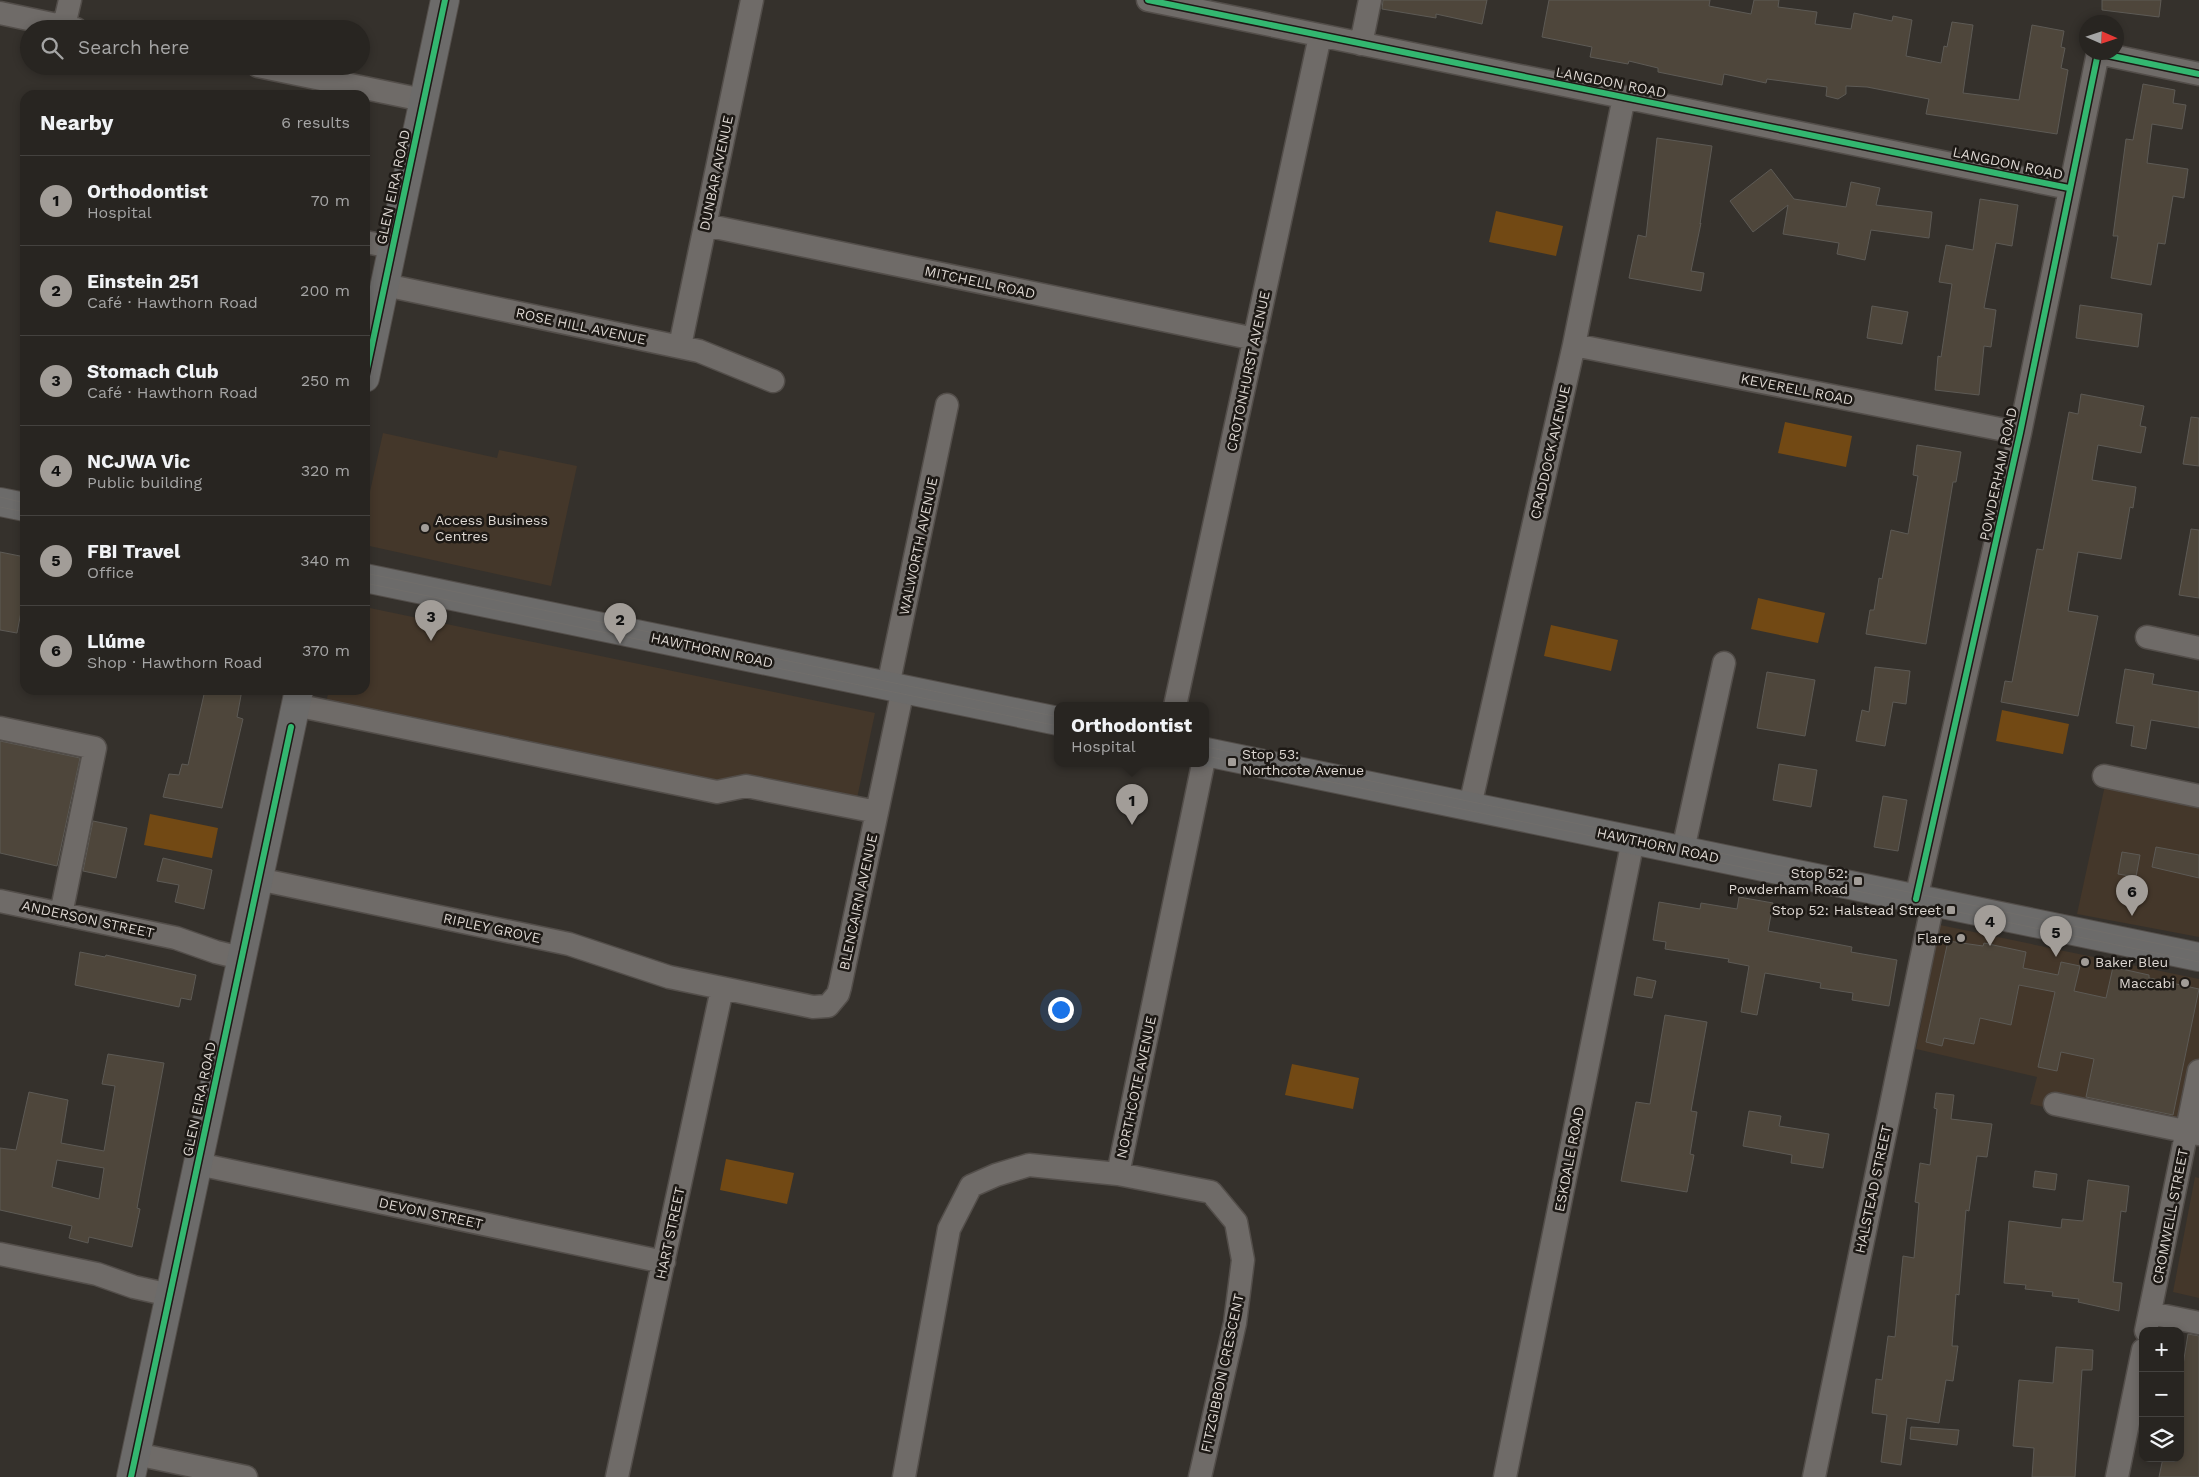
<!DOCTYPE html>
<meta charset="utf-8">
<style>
:root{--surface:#282521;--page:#34312e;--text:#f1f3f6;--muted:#a5a5a5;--line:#44423f;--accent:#a29d98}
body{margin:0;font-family:"Work Sans",sans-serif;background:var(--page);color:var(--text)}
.controls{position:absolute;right:15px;bottom:15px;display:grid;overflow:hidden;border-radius:10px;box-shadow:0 2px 8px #0003}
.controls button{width:45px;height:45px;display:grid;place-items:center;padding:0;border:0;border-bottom:1px solid var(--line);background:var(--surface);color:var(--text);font:25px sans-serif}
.compass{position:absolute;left:2079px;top:15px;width:45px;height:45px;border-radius:50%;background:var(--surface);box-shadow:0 2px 8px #0003;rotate:93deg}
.you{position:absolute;left:1060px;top:1009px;width:18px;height:18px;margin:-12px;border:4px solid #fff;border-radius:50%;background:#1a73e8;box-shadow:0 0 0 8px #1a73e833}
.badge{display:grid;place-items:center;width:32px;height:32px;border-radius:50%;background:var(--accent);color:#111;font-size:16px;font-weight:700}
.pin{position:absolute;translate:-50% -41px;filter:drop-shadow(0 1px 2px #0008)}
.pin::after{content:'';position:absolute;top:26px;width:18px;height:15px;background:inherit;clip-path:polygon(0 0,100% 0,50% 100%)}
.popup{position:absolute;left:1054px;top:702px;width:155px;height:65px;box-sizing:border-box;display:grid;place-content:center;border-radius:10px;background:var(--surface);filter:drop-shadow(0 1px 4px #0005);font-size:16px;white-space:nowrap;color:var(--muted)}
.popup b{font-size:19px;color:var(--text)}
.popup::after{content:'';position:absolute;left:50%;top:100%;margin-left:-10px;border:10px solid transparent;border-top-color:var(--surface)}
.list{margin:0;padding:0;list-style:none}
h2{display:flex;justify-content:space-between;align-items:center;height:65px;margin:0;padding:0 20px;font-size:21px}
h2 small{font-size:16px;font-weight:400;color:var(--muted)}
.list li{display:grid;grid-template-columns:32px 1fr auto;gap:15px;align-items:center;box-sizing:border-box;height:90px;padding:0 20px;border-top:1px solid var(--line)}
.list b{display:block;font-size:19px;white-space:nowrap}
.list p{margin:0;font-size:16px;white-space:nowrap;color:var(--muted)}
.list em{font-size:16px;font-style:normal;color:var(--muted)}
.icon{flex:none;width:28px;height:28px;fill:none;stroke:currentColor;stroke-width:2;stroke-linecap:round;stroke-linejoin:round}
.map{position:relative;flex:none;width:2199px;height:1477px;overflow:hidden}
.search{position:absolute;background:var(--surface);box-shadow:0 2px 8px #0003;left:20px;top:20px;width:350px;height:55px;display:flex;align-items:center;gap:12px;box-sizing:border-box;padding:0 18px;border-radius:28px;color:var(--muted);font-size:19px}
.panel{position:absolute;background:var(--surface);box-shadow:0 2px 8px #0003;left:20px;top:90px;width:350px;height:605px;border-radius:15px}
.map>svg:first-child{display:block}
.built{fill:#44372a}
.pitch{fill:#724914}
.building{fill:#4e463b;stroke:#5d5a55;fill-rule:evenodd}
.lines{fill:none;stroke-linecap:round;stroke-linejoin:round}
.minor-casing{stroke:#534e4a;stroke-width:25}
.major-casing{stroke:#534e4a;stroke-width:30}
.minor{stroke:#6f6b68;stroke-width:22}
.major{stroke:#6c6b6a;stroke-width:28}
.tram{stroke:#716e6b;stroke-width:1}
.cycleway-casing{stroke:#1d1915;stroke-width:9}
.cycleway{stroke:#33b770;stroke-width:6}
.poi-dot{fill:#a29d98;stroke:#1d1915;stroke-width:2}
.labels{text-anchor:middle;stroke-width:5;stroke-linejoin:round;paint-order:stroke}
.street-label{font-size:14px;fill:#ddd7d2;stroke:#1d1915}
.poi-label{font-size:14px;fill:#ddd7d2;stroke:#1d1915;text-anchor:end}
</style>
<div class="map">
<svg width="2199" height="1477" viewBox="0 0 2199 1477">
<rect width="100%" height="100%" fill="#35312c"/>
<path class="built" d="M383,433L497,458L499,450L577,466L551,586L365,545V514Z
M365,607L875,713L856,803L717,788L325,707L329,690H365Z
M2105,785L2199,804V937L2077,914Z
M1940,925L2199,979V1139L2030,1104L2037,1077L1916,1049Z
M2195,1177L2199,1178V1298L2173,1292Z"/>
<path class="pitch" d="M1496,211L1563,226L1556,256L1489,242Z
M1785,422L1852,436L1846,467L1778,453Z
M1758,598L1825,613L1818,643L1751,629Z
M1551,625L1618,640L1611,671L1544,656Z
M2002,710L2069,724L2063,754L1996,741Z
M150,814L218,828L212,858L144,845Z
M1292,1064L1359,1078L1353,1109L1285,1095Z
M726,1159L794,1173L787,1204L720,1190Z"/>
<path class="building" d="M1383,0H1487L1482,24L1436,14V18L1382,9Z
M1549,0H1710L1709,6L1751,14L1754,0H1779L1778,7L1817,12L1815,24L1851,29L1854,13L1892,21L1893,16L1912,20L1906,56L1941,63L1944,46L1947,47L1952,22L1973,25L1963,93L2019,100L2032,25L2064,31L2061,47L2065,48L2061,68L2068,70L2057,134L1926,114L1929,99L1867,87L1846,86V94L1838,99L1826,96L1827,87L1767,79L1766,83L1724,74L1722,85L1658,72V68L1629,61L1628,64L1590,57L1592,47L1542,37Z
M2102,0H2161L2159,17L2102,10Z
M2143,84L2175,90L2173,103L2186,105L2182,129L2152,124L2147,163L2188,169L2184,198L2173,196L2165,244L2158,243L2151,285L2111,278L2118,236H2113L2126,139L2133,140Z
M1657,138L1712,146L1700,224L1701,223L1691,271L1704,273L1701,291L1629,278L1638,235L1646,237Z
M1771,169L1794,199L1846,207L1851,182L1880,188L1876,205L1932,212L1929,238L1871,230L1865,260L1837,254L1839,243L1783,234L1788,205L1753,232L1730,201Z
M1980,199L2018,205L2012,246L1996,243L1984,308L1996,310L1991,347L1984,346L1979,395L1935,390L1938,356L1941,357L1952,284L1939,282L1946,245L1973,250Z
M2080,305L2142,314L2138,347L2076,338Z
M1872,306L1908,312L1902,344L1867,338Z
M2081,394L2144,406L2140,426L2146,427L2141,453L2098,445L2092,480L2136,487L2133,508L2130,507L2121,559L2078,552L2068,611L2098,616L2078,716L2001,702L2005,681L2012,682L2037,549L2043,550L2069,412L2078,414Z
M2191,417L2199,418V466L2183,464Z
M1917,445L1961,452L1956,482H1953L1926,644L1866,634L1870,610H1874L1879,578L1882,579L1891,530L1908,534L1918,476L1913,475Z
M2191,529L2199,530V598L2179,595Z
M0,552L25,557V591L17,633L0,630Z
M1875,667L1910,671L1906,704L1893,702L1885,746L1856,741L1862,710L1869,712Z
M2125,669L2154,674L2152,684L2199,692V728L2151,720L2146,749L2131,746L2134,726L2116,723Z
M1767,672L1815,680L1805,736L1757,728Z
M205,690H242L237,717L243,719L222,808L163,797L169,774L179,775L182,764L188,765Z
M0,741L80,758L57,866L0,853Z
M1779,764L1817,770L1811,807L1773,800Z
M1883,796L1907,800L1898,851L1874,847Z
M93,821L127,828L116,878L83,871Z
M2156,847L2199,855V878L2152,867Z
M2122,852L2140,855L2136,877L2118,874Z
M163,858L212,870L204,909L175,902L179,885L157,881Z
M1739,897L1773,903L1768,931L1852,947L1851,952L1897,960L1889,1006L1852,1000L1853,993L1820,988L1821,983L1765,973L1757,1015L1741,1012L1749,966L1728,962L1729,959L1665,949L1666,942L1653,940L1659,902L1700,909L1701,903L1737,909Z
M1948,941L1983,946L1984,943L2026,952L2023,968L2058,975L2061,962L2080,966L2074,991L2106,998L2113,967L2149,975V978L2199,989L2173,1115L2086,1097L2094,1059L2061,1052L2057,1071L2038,1067L2055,992L2019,985L2011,1025L1980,1018L1974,1044L1944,1038L1942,1046L1926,1042Z
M80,952L105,957L106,955L196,975L191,1000L181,998L179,1007L75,985Z
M1637,977L1656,981L1652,998L1634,995Z
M1665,1015L1707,1022L1691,1111L1697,1112L1690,1154L1694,1155L1687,1192L1621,1181L1636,1102L1650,1104Z
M108,1054L164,1063L137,1208L140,1209L132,1247L89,1237L88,1243L69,1238L72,1226L0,1210V1148L16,1150L29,1092L68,1100L61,1143L104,1151L115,1086L102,1084ZM57,1160L104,1168L99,1199L52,1187Z
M1936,1093L1954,1095L1951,1119L1992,1124L1987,1157L1977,1156L1969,1211L1966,1210L1959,1295L1956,1294L1952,1346H1958L1953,1381L1946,1380L1939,1423L1907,1418L1901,1465L1881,1462L1887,1415L1872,1413L1876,1379L1882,1380L1888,1336L1895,1337L1903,1256L1914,1258L1919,1203L1915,1202L1920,1163L1930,1165L1937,1109L1934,1108Z
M1749,1111L1781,1116L1779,1126L1829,1134L1823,1168L1791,1163L1792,1155L1743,1146Z
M2035,1171L2057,1174L2055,1190L2033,1187Z
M2088,1180L2129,1186L2126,1212L2121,1211L2113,1282L2122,1283L2119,1311L2078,1302L2079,1299L2052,1296L2053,1292L2025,1289L2026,1285L2004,1283L2009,1221L2061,1228L2062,1219L2083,1221Z
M2188,1334L2199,1336V1477H2159L2163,1458H2180V1364L2183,1365Z
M2056,1347L2093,1350L2092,1370H2082L2075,1477H2032L2034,1448L2013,1446L2019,1380L2053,1383Z
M1911,1427L1959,1430L1957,1445L1910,1439Z"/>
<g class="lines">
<g class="minor-casing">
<path id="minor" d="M1148,0L2069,188
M0,13L76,29
M64,26L70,0
M1361,44L1370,0
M258,66L423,100
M705,225L1255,339
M365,242L393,247
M385,285L699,351L773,381
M1574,345L2020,433
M680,346L752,0
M2147,637L2199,648
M888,686L947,405
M295,705L717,792L746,786L877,812
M1175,706L1320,36
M0,728L95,748L61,914
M2104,776L2199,796
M1470,806L1574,345L1624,97
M1683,850L1724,663
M258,879L569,944L669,977L813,1007L828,1006L838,994L840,987L903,689
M1916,899L2020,433L2098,53L2199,74
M0,901L176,938L216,952L241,958
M2055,1104L2199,1134
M198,1164L664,1262
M1118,1174L1211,1192L1236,1222L1243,1260L1235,1323L1200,1477
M0,1254L97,1274L134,1287L170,1295
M2150,1313L2199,1323
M2146,1331L2199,1071
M136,1454L246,1477
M617,1477L722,989
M904,1477L949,1229L971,1186L996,1175L1029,1165L1118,1174L1203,764
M1505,1477L1633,840
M1814,1477L1933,902
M2117,1477L2143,1350"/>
</g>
<g class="major-casing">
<path id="major" d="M365,378L445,0
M0,502L25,507
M365,578L1058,721
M1206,752L2199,957
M131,1477L299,690"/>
</g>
<use href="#minor" class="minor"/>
<use href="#major" class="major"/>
<path class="tram" d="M0,497L25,503
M0,507L25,512
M365,573L1058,717
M365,583L1058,726
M1206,747L2199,952
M1206,756L2199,962"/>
<g class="cycleway-casing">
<path id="cycleway" d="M1148,0L2069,188
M365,378L445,0
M1916,899L2020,433L2098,53L2199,74
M131,1477L291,727"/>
</g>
<use href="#cycleway" class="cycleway"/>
</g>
<g class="poi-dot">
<circle cx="425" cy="528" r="5"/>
<rect x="1227" y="757" width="10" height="10" rx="2.5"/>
<rect x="1853" y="876" width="10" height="10" rx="2.5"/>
<rect x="1946" y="905" width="10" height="10" rx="2.5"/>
<circle cx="1961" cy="938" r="5"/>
<circle cx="2085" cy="962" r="5"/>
<circle cx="2185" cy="983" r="5"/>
</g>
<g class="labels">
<g class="street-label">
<text transform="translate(1611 82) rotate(11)" y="5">LANGDON ROAD</text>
<text transform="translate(2008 163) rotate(12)" y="5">LANGDON ROAD</text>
<text transform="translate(716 173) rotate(-78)" y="5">DUNBAR AVENUE</text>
<text transform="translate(393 187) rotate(-78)" y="5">GLEN EIRA ROAD</text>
<text transform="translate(980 282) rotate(12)" y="5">MITCHELL ROAD</text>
<text transform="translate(581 326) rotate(12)" y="5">ROSE HILL AVENUE</text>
<text transform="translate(1248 371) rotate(-78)" y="5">CROTONHURST AVENUE</text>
<text transform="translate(1797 389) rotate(11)" y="5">KEVERELL ROAD</text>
<text transform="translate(1550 452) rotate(-77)" y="5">CRADDOCK AVENUE</text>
<text transform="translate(1998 474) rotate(-78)" y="5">POWDERHAM ROAD</text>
<text transform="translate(918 546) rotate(-78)" y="5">WALWORTH AVENUE</text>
<text transform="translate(712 650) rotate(12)" y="5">HAWTHORN ROAD</text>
<text transform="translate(1658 845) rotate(12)" y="5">HAWTHORN ROAD</text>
<text transform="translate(858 902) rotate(-78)" y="5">BLENCAIRN AVENUE</text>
<text transform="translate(88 919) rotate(12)" y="5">ANDERSON STREET</text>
<text transform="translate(492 928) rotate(12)" y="5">RIPLEY GROVE</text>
<text transform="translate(1136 1087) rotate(-78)" y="5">NORTHCOTE AVENUE</text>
<text transform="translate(199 1099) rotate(-78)" y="5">GLEN EIRA ROAD</text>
<text transform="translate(1569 1159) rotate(-79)" y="5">ESKDALE ROAD</text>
<text transform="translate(1873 1189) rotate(-78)" y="5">HALSTEAD STREET</text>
<text transform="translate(431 1213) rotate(12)" y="5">DEVON STREET</text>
<text transform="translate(2170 1216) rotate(-79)" y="5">CROMWELL STREET</text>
<text transform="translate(670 1233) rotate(-78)" y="5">HART STREET</text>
<text transform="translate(1222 1373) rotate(-78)" y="5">FITZGIBBON CRESCENT</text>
</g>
<g class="poi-label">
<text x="435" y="525" text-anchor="start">Access Business<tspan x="435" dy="16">Centres</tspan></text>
<text x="1242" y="759" text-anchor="start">Stop 53:<tspan x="1242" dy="16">Northcote Avenue</tspan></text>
<text x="1848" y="878">Stop 52:<tspan x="1848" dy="16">Powderham Road</tspan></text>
<text x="1941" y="915">Stop 52: Halstead Street</text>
<text x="1951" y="943">Flare</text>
<text x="2095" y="967" text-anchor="start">Baker Bleu</text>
<text x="2175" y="988">Maccabi</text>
</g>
</g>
</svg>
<div class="controls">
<button>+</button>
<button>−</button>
<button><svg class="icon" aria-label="layers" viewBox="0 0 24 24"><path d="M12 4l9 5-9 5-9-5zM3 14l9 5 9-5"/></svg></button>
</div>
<svg class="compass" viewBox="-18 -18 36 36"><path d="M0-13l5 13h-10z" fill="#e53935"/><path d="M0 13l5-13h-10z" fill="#a5a5a5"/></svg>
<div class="you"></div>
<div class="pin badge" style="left:1132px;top:825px">1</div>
<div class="popup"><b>Orthodontist</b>Hospital</div>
<div class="pin badge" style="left:620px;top:644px">2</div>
<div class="pin badge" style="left:431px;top:641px">3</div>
<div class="pin badge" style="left:1990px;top:946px">4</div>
<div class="pin badge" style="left:2056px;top:957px">5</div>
<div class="pin badge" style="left:2132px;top:916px">6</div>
<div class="search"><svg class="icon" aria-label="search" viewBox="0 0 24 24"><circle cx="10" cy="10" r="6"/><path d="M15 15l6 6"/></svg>Search here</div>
<section class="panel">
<h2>Nearby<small>6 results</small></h2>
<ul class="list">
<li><span class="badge">1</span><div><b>Orthodontist</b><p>Hospital</p></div><em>70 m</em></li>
<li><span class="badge">2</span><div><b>Einstein 251</b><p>Café · Hawthorn Road</p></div><em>200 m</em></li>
<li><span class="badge">3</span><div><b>Stomach Club</b><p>Café · Hawthorn Road</p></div><em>250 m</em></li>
<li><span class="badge">4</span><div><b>NCJWA Vic</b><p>Public building</p></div><em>320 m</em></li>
<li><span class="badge">5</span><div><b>FBI Travel</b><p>Office</p></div><em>340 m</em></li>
<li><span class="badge">6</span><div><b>Llúme</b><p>Shop · Hawthorn Road</p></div><em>370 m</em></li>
</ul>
</section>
</div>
